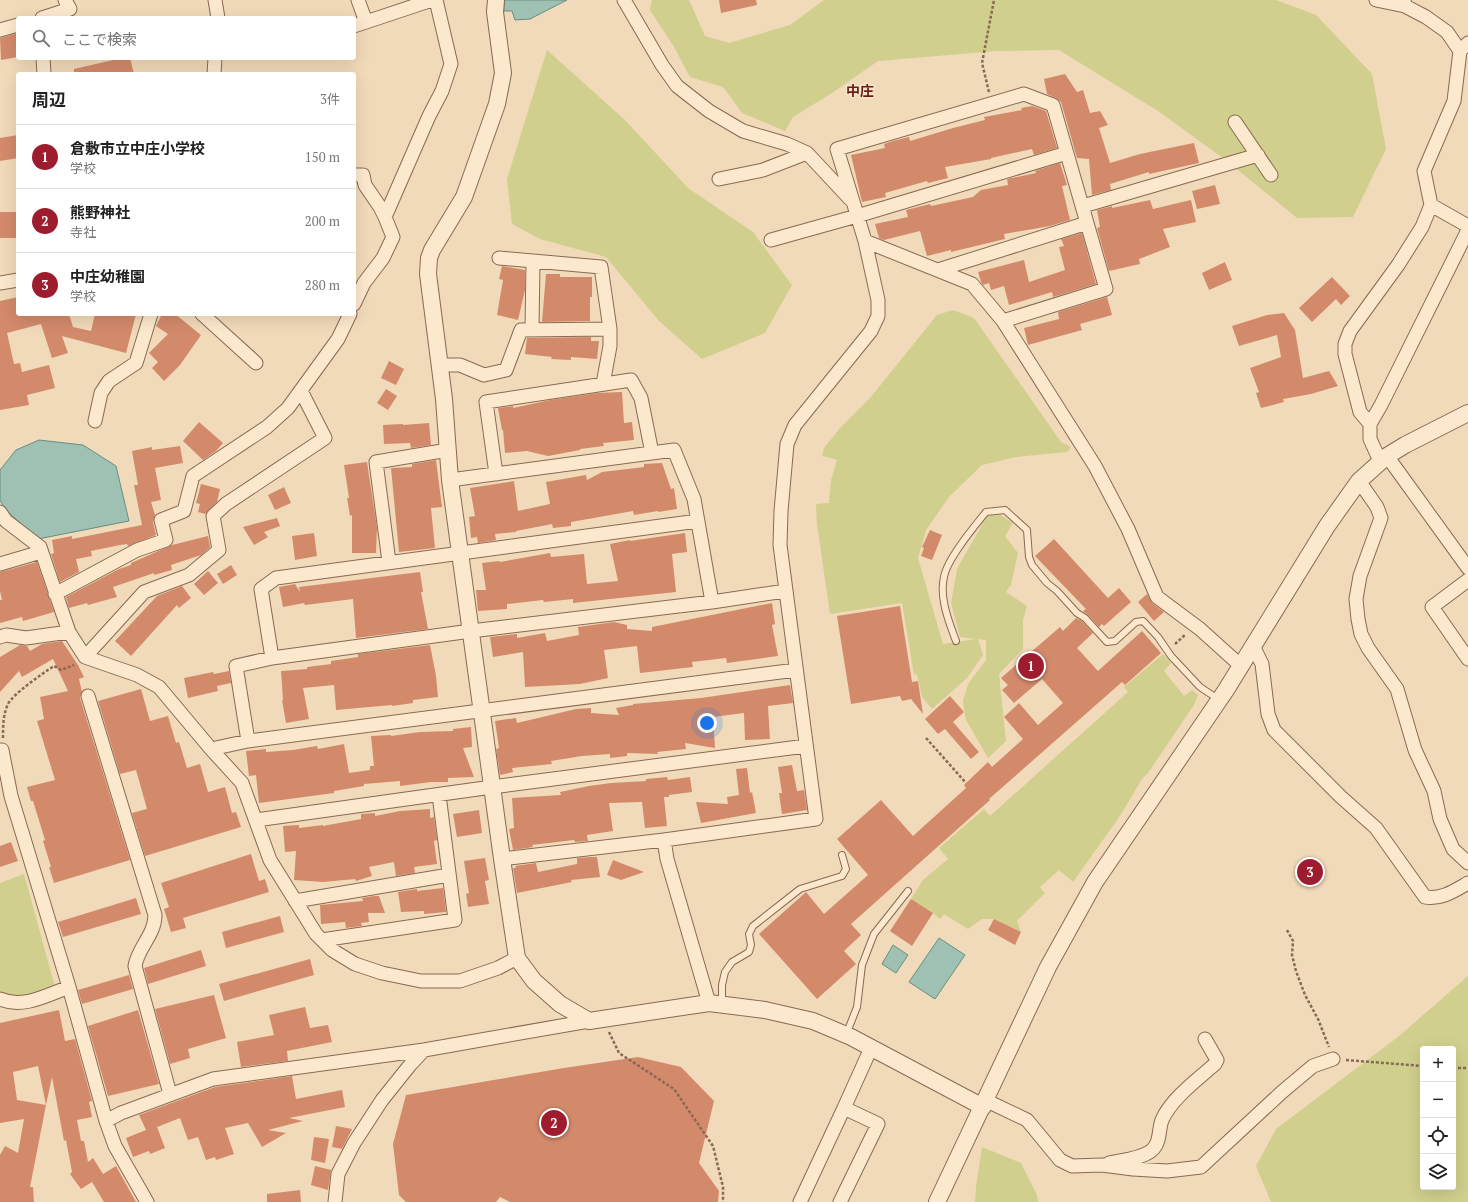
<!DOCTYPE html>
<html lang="ja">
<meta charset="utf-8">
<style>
:root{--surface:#fff;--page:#f2f2f2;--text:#222;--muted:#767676;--line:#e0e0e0;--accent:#9d1d2f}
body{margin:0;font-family:"PT Serif","Noto Sans JP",serif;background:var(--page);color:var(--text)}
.controls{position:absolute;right:12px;bottom:12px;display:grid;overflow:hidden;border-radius:4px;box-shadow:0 4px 16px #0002}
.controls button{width:36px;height:36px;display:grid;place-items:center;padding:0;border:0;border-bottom:1px solid var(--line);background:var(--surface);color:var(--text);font:20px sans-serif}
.you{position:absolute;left:707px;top:723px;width:14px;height:14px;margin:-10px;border:3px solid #fff;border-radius:50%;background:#1a73e8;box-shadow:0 0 0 6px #1a73e833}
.badge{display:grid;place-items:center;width:26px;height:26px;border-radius:50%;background:var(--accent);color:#fff;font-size:13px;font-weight:700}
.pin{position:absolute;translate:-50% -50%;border:2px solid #fff;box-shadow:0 1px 4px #0006}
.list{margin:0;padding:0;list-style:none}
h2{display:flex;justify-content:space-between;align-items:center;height:52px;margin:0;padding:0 16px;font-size:17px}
h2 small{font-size:13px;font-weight:400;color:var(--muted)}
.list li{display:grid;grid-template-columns:26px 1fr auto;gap:12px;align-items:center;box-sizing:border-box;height:64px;padding:0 16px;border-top:1px solid var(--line)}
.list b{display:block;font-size:15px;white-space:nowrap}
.list p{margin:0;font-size:13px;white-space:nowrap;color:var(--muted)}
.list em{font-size:13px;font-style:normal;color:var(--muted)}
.icon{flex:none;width:22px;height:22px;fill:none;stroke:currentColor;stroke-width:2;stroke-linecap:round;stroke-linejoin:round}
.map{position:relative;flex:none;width:1468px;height:1202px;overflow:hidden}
.search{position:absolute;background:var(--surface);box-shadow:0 4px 16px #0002;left:16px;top:16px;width:340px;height:44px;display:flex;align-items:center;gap:10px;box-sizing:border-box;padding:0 14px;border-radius:4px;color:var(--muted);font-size:15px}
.panel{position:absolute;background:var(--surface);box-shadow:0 4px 16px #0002;left:16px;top:72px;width:340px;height:244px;border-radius:4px}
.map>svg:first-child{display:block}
.green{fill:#d0cf8d;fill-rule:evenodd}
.water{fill:#9fc1b3;stroke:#668f80}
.building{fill:#d38a6b}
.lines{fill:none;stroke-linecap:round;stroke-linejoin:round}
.service-casing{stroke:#896953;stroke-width:8}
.minor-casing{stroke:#896953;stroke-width:15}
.tertiary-casing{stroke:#896953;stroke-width:18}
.path{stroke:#896953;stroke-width:2.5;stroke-dasharray:3 2;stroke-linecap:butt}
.service{stroke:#fce8cd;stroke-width:6}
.minor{stroke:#fce8cd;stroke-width:13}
.tertiary{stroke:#fce8cd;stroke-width:16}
.labels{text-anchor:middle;stroke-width:3;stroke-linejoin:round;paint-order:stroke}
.quarter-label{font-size:14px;font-weight:bold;fill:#671c15;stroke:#f8e5c9}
</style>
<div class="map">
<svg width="1468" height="1202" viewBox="0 0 1468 1202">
<rect width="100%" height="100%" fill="#f1dab9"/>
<path class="green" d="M652,0H689L705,36L729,43L790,25L824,0H1276L1316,15L1372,74L1386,149L1353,217L1297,218L1227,161L1158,111L1059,50L997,51L878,61L832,93L793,117L785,131L742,113L723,87L690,77L674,47L650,10Z
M547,50L625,120L688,188L753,232L792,285L765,333L702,359L659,321L606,257L540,239L512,224L507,179Z
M953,310L974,318L1061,442L1071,447L1067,452L1016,457L982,465L949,497L926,530L918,558L943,644L976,639L960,637L951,603L957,569L987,516L1001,515L1013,523L1005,536L1018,553L1011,585L1006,592L1027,606L1023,620V649L999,674L1006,741L988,758L966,720L963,701L968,684L986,660V640L978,639L983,655L967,678L932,709L922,697L917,674L914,675L902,603L830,614L817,524L816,504L829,503L831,480L837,460L822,456L824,448L841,427L870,398L937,315Z
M1163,654L1171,663L1164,671L1184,696L1192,690L1198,695L1194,705L1148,773L1142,779L1120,816L1073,882L1059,870L1040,887L1045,893L1017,921L1021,932L994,919H982L968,929L944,914L940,919L933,913L911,899L923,880L948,859L939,848L984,809L990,816L1128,692L1124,687Z
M24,874L55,987L26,1000L0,996V883Z
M1468,976V1202H1271L1256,1166L1276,1129L1399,1036ZM1423,1049H1453V1187H1423Z
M982,1147L1021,1163L1037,1195L1038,1202H975L976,1187Z"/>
<path class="water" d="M504,0H567L530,19L515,20L512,11H504Z
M39,440L83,445L116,466L129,521L38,539L8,512L0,501V470L16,450Z
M939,938L965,955L935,999L909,982Z
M893,945L908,955L896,973L882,964Z"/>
<path class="building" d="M719,0H756L757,5L721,13Z
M18,33V57L1,60L0,38Z
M122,58H130L134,74H74V69Z
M1065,74L1077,92L1083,90L1090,113L1100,111L1108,125L1099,128L1110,163L1140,154L1194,143L1199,163L1149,174V172L1110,184L1111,190L1092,195L1089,159L1077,158L1061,102L1056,98L1047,94L1044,79Z
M1032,106L1046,111L1057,148L1034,155L1032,149L991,158V159L945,167L948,178L928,183L927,181L885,193L886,197L862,202L851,155L885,148L884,144L893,141L909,137L910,141L953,128L985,120L984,117L1022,110L1021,108Z
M18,135V158L0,161V138Z
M1060,163L1067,185L1062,186L1070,220L1050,226L1004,234L1005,239L951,252V250L927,256L920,231L884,240L879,238L875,224L908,217L906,210L930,204L931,206L973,197L981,190L1008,185L1007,179L1036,173L1035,171Z
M1215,185L1220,204L1197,209L1192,191Z
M1150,200L1153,209L1191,200L1196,222L1163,229L1170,247L1139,259L1140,264L1109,271L1097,228L1100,227L1097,210L1112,206V208Z
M0,212H17L18,215V238H0Z
M1082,233L1096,284L1053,297L1052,292L1009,305L1004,286L991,290L989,283L983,285L981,282L978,272L1024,260L1029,282L1065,270L1059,247L1064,246L1061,239Z
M1225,262L1232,280L1209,290L1202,273Z
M502,266L525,270V290L518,320L497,315L503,280L499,279Z
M546,274H560V277H592V297H590V321L542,322Z
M1332,277L1350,296L1341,305L1336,299L1312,322L1299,308Z
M18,297V314H69L73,327L91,331L95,314H136L126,353L62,336L68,353L52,358L41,324L7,333L14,364L20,363L22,372L49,365L55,388L27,395L29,405L0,410V301Z
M1107,297L1112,315L1080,324L1082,330L1028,345L1024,328L1059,319L1058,312Z
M1284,313L1295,330L1303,378L1329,371L1338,386L1311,394L1283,399L1284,402L1261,408L1256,393L1259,392L1250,368L1281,357L1277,335L1239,346L1232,326L1267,315Z
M162,314H175L201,335L180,365L164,381L152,368L158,362L149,353L168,334L156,326Z
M591,337V341H599L597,359L571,357V360L551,359L552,357L525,354L527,338Z
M389,361L404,369L396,385L381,378Z
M386,389L397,396L388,410L377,403Z
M622,392L624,423L632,422L634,440L603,443L604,446L580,449V450L548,456L527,451L505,453L503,430H502L498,408L513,406V408L550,400L597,393Z
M199,422L223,443L216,451L203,460L183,441Z
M429,423L431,445L411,448L410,443L384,444L383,425L403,424V425Z
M180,446L183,463L155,468L161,500L151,502L155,515L153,522L156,535L128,546L127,544L120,545L91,551L92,556L76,559L79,572L60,582L51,554L54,553L52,540L72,536V539L142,525L134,485H138L132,451L152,447V450Z
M436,460L442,507L431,508L435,548L399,552L391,468L412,467V464Z
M367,462L377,528L376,553H352V515L350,516L347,498H349L344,465Z
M662,463L671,489L674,488L677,509L658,512V511L634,515L633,511L571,522V526L553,528L552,524L516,531V532L495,534L496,540L478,543L477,537L471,538L469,517L475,516L470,488L514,481L518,511L550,504L546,482L586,475L587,480L602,472L644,467V464Z
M201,484L220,489L217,502L205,514L198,512L200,504L196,503Z
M284,487L291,503L275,510L268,495Z
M277,518L280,526L264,532L268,537L254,545L243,527Z
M930,530L942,535L932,560L921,556L924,548L922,547Z
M314,533L317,556L295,560L292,536Z
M685,533L687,552L672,554L676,592L573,603V599L544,602L543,600L507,604V609L478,611L476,590H486L482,563L499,561L500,562L550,553L551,557L584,554L587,584L618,581L610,544L630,540V541Z
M208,536L210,547L201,555L171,565L172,570L154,575V573L113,587L117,597L88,605L87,603L69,608L66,597L119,569L131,565V563L172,545Z
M1054,539L1108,598L1119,588L1131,602L1104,626L1102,624L1099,627L1088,615L1083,611L1086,609L1035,556Z
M37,562L54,612L23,621L22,617L0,623V600H2L0,591V572Z
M231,565L237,575L223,584L217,574Z
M208,571L218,583L204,595L194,584Z
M420,572L423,592H421L428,629L356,638L353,599L305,605L304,603L283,607L279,587L295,584L300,592L299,587Z
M182,586L191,598L179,608L177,605L131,656L115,641L157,596Z
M1147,594L1152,603L1164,612L1154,621L1138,602Z
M772,603L775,624L772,625L778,656L727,663L726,658L692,662L693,667L640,673L637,646L604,650L608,678L580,684L525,687L523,652L493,657L490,637L517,634V638L545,633L547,641L579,635L578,627L614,622L627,625V629L652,631V627Z
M900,606L912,682L918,681L923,714L911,699L902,701L900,696L851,704L837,616Z
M1076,618L1082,621L1093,633L1077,648L1098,671L1142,631L1161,653L1125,685L1122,682L989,799L990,800L851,924L861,935L844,951L856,964L817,999L759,934L806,892L824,914L868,875L837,839L881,800L913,836L966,788L964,785L988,762L992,767L1023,739L1004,717L1019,703L1038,725L1063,703L1042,679L1014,703L1002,690L1008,685L1001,678L1060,627L1063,631Z
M62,641L78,665L84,677L79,679L82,692L80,698L130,860L54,883L49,867H51L43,841L45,840L33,801H31L27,787L55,780L37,721L44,719L40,697L68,691L53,659L22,677L19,671L0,692V657L20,645L27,646L30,651L42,644Z
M430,645L436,676L438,697L413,700V703L392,706V705L336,710L334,685L303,688L309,719L286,723L282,700H283L281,671L307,669V667L331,664V661L358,657V654Z
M229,671L231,683L217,686L218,691L188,698L184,678L213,672L214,674Z
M790,685L793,703L768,706L770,739L745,740L744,713L713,717L715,748L685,743L686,749L657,752L658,754L627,753V756L610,758V754L582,756L551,761L552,764L512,768L513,772L500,775L496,749L499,748L495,721L516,718L517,723L576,709L591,708V713L619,715L616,708L633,705V704L701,698Z
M141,689L150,721L168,716L176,743L179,742L187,768L200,764L208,792L225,787L232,813L236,812L241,827L145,856L132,813L147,809L136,770L120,774L98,701Z
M950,696L964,712L953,722L979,752L971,759L945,729L938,734L925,719Z
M471,727L472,747L463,748L474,777L448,778V782H431L400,786V781L364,784V786L334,791V793L259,803L256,775L249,776L246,751L266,749V752L293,750L317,746L318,749L344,744L349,773L370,770V766H374L371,736L391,735V736L420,732L453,731V729Z
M792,765L797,791L804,790L807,810L782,814L779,793H782L778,767Z
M747,768L750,793L752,792L756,813L701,823L696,802L728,804L727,797L739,795L736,769Z
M667,777L668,780L690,777L692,792L669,795V797H664L667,826L645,828L642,802L609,803L613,831L587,835L588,841L575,842L574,840L532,845L533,847L513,850L509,829L514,828L512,798L561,795L560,792L589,786L611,783L646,781V779Z
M430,809V818L434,817L437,840L434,841L437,864L414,867L415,873L396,876L394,862L369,867L372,876L356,881L355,879L323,882L294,880L296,851L285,852L283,826L299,825V828L323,825V826L361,819V814L375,813V816L400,811Z
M479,810L482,833L457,837L453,814Z
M11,842L18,861L0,867V846Z
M251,854L259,881L265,879L269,892L183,918L186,928L171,932L164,909L169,907L161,883Z
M590,857H597L600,877L571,880L572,882L517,893L513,868H516L515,866L536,863L538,872L577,864V858Z
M485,858L489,880L485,881L489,904L468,907L466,894L469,893L464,861Z
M613,860L644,872L621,880L607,875Z
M443,888L446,912L424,914V911L401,912L398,892L417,889V891Z
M374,896H379L385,913H368L369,922L361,923L362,926L346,928L345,922L321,924L320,905L363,901L362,898Z
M136,898L141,914L63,937L58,922Z
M911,899L933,913L912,946L890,931Z
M280,916L284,932L226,948L222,932Z
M994,919L1021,932L1015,945L988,930Z
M201,950L206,966L148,984L144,968Z
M310,959L314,975L224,1001L219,984Z
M129,975L133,989L82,1004L78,990Z
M214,995L226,1038L188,1049L190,1058L170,1064L155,1009Z
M305,1007L310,1028L328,1025L332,1042L287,1051L288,1061L241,1067L237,1042L274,1035L269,1015Z
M59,1010L65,1041L75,1039L92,1101L89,1102L92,1117L77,1120L81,1141H84L88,1162L93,1158L103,1174L116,1166L136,1202H104L92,1182L81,1189L70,1174L72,1172L66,1140L64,1141L52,1077L46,1105L38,1066L13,1072L17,1100L46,1105L30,1187H33L34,1202H0V1155L5,1146L18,1153L24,1119L0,1123V1023Z
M138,1010L159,1084L108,1096L88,1026Z
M638,1057L681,1067L714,1101L699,1163L719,1191L718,1202H510L500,1197L496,1202H406L399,1195L393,1144L406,1095L564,1068Z
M292,1076L296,1099L342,1090L345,1107L289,1118L303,1121L268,1130L286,1133L262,1147L248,1123L225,1128L234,1154L216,1160L215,1157L206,1160L198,1137L188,1140L180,1118L157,1127L165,1148L150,1154L149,1151L133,1157L126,1138L146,1130L139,1115L215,1087Z
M336,1126L352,1129L342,1149L332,1147Z
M314,1137L329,1139L325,1163L311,1160Z
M315,1166L331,1170L328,1190L311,1185Z
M300,1190L301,1202H267V1194Z"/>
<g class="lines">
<g class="service-casing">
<path id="service" d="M956,641C949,622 939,598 944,577C947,559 974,527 986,512L1005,510L1027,530L1029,557L1032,565L1047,583L1057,591L1077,613L1085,618L1107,642L1115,641L1136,622L1143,621L1158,637L1171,656L1200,687L1218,699
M722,1003V985L725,972L732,962L749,952L751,945L749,934L753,926L800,889L842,876L846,869L842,855
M846,1035L857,1007L862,965L874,934L908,891"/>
</g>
<g class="minor-casing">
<path id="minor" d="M215,0L218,18
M358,0L366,22
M624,0L662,65L677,86L709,111L743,131L787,144L807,153L850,199
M1376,0L1405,6L1404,0
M1405,6L1426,17L1447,32L1460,51
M42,18L70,9L65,0
M354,26L432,0
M0,30L18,25
M43,58L44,74
M214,74L215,58
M1024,94L1053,105L1106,289L1003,321L972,284L865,241L837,149Z
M1235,122L1271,175
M354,175H363L365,185L380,207L385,217
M719,179L763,170L807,153
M1431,205L1468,226
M1083,206L1258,155
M771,240L857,216L1067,153
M499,258L601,267L610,329V346L603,384
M938,270L1087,223
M0,283L18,280
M354,304L364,283L383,258L393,237L385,217L429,116L442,91L451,64L436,0
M202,314L256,363
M1003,321L1095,466L1128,529L1157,597L1200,629L1241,666
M532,330L533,261
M440,365H460L484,375L506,370L521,330L610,329
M95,421L101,393L109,381L136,363L151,314
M1370,424L1360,412L1345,354V344L1350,331L1398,265L1422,227L1431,205L1424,171L1454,101L1460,51L1468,43
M1387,456L1468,568
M1380,461L1370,439V424L1381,405L1468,230
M496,474L486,402L631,380L641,398L652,453
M450,480L674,450L694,499L712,602L785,591
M1359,481L1377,507L1381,518L1360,576L1356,599L1358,619L1361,634L1368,648L1397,689L1415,750L1434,791L1440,819L1453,849L1468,863
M0,512L6,521L40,547L69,632L85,657L137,675L159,687L211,749L242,783L270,860L316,934L332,950L355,964L382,973L421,981H460L498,968L517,958
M389,562L376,462L448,450
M0,564L41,552
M1468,580L1432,607L1468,659
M55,594L137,550L166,540L161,520L184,511L193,476L267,427L288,408L338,339L350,314
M0,637L6,635L26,638L69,632
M1253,646L1262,664L1268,714L1274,730L1341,797L1376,828L1425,897C1441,900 1454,891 1468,883
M85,657L144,592L189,575L219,550L213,516L226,504L325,438L301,391
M272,658L471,631L712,602
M88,696L155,915C155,935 138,947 135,966L170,1094
M248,741L236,666L272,658L261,589L276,578L698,521
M211,749L248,741L796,670
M0,750H2L11,796L69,987L106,1121L115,1146L147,1202
M256,820L492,787L806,746
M664,840L667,859L709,1003
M502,859L664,840L816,819L780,545L781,511L787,444L795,425L871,331L878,316V300L865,241
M295,901L449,875
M322,940L455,920L439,795
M0,999C23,1009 47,995 69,987
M985,1100L1027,1120L1060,1160L1072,1166L1102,1165L1133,1169L1167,1171L1201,1167L1282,1092L1313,1066L1333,1059
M844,1108L871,1048
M106,1121L121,1113L213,1079L424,1050L589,1021
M1109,1163C1122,1160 1140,1159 1151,1151C1161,1143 1158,1131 1162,1120C1171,1099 1198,1079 1215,1064L1217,1060L1205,1039
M335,1202L338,1174L354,1143L382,1100L410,1065L424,1050
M800,1202L844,1108L878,1124L840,1202"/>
</g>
<g class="tertiary-casing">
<path id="tertiary" d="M496,0L495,12L503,73L497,104L464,197L432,250L429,258L428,274L444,399L450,480L502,859L517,958L534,981L560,1004L589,1021L709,1003L765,1010L813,1021L851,1037L983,1107
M937,1202L1048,967L1095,882L1226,690L1327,526L1359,481L1387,456L1405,445L1468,413"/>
</g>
<path class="path" d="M989,92L982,63L994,0
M1175,644L1186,634
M3,738C3,726 3,715 8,704C13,694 43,673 54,666L61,670L74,665
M926,738L966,783
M1287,930L1293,941L1292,955L1296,971L1305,995L1318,1019L1329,1047
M609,1032L619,1053L674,1089L713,1146L723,1187V1202
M1346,1060L1423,1066
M1453,1068H1468"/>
<use href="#service" class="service"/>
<use href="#minor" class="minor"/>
<use href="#tertiary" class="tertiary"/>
</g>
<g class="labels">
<g class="quarter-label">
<text x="860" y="96">中庄</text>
</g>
</g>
</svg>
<div class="controls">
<button>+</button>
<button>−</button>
<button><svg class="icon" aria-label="locate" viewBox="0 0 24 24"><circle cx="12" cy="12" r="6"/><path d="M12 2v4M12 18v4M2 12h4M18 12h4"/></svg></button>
<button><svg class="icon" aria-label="layers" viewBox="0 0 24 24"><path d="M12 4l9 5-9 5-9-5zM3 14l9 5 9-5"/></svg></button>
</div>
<div class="you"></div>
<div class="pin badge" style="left:1031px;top:666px">1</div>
<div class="pin badge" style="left:554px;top:1123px">2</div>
<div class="pin badge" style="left:1310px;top:872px">3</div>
<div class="search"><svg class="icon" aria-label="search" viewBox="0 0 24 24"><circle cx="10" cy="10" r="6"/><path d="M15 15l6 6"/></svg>ここで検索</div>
<section class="panel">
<h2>周辺<small>3件</small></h2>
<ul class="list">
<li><span class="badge">1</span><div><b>倉敷市立中庄小学校</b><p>学校</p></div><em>150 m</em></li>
<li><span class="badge">2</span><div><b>熊野神社</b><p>寺社</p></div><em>200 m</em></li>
<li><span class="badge">3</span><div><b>中庄幼稚園</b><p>学校</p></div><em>280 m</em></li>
</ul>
</section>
</div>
